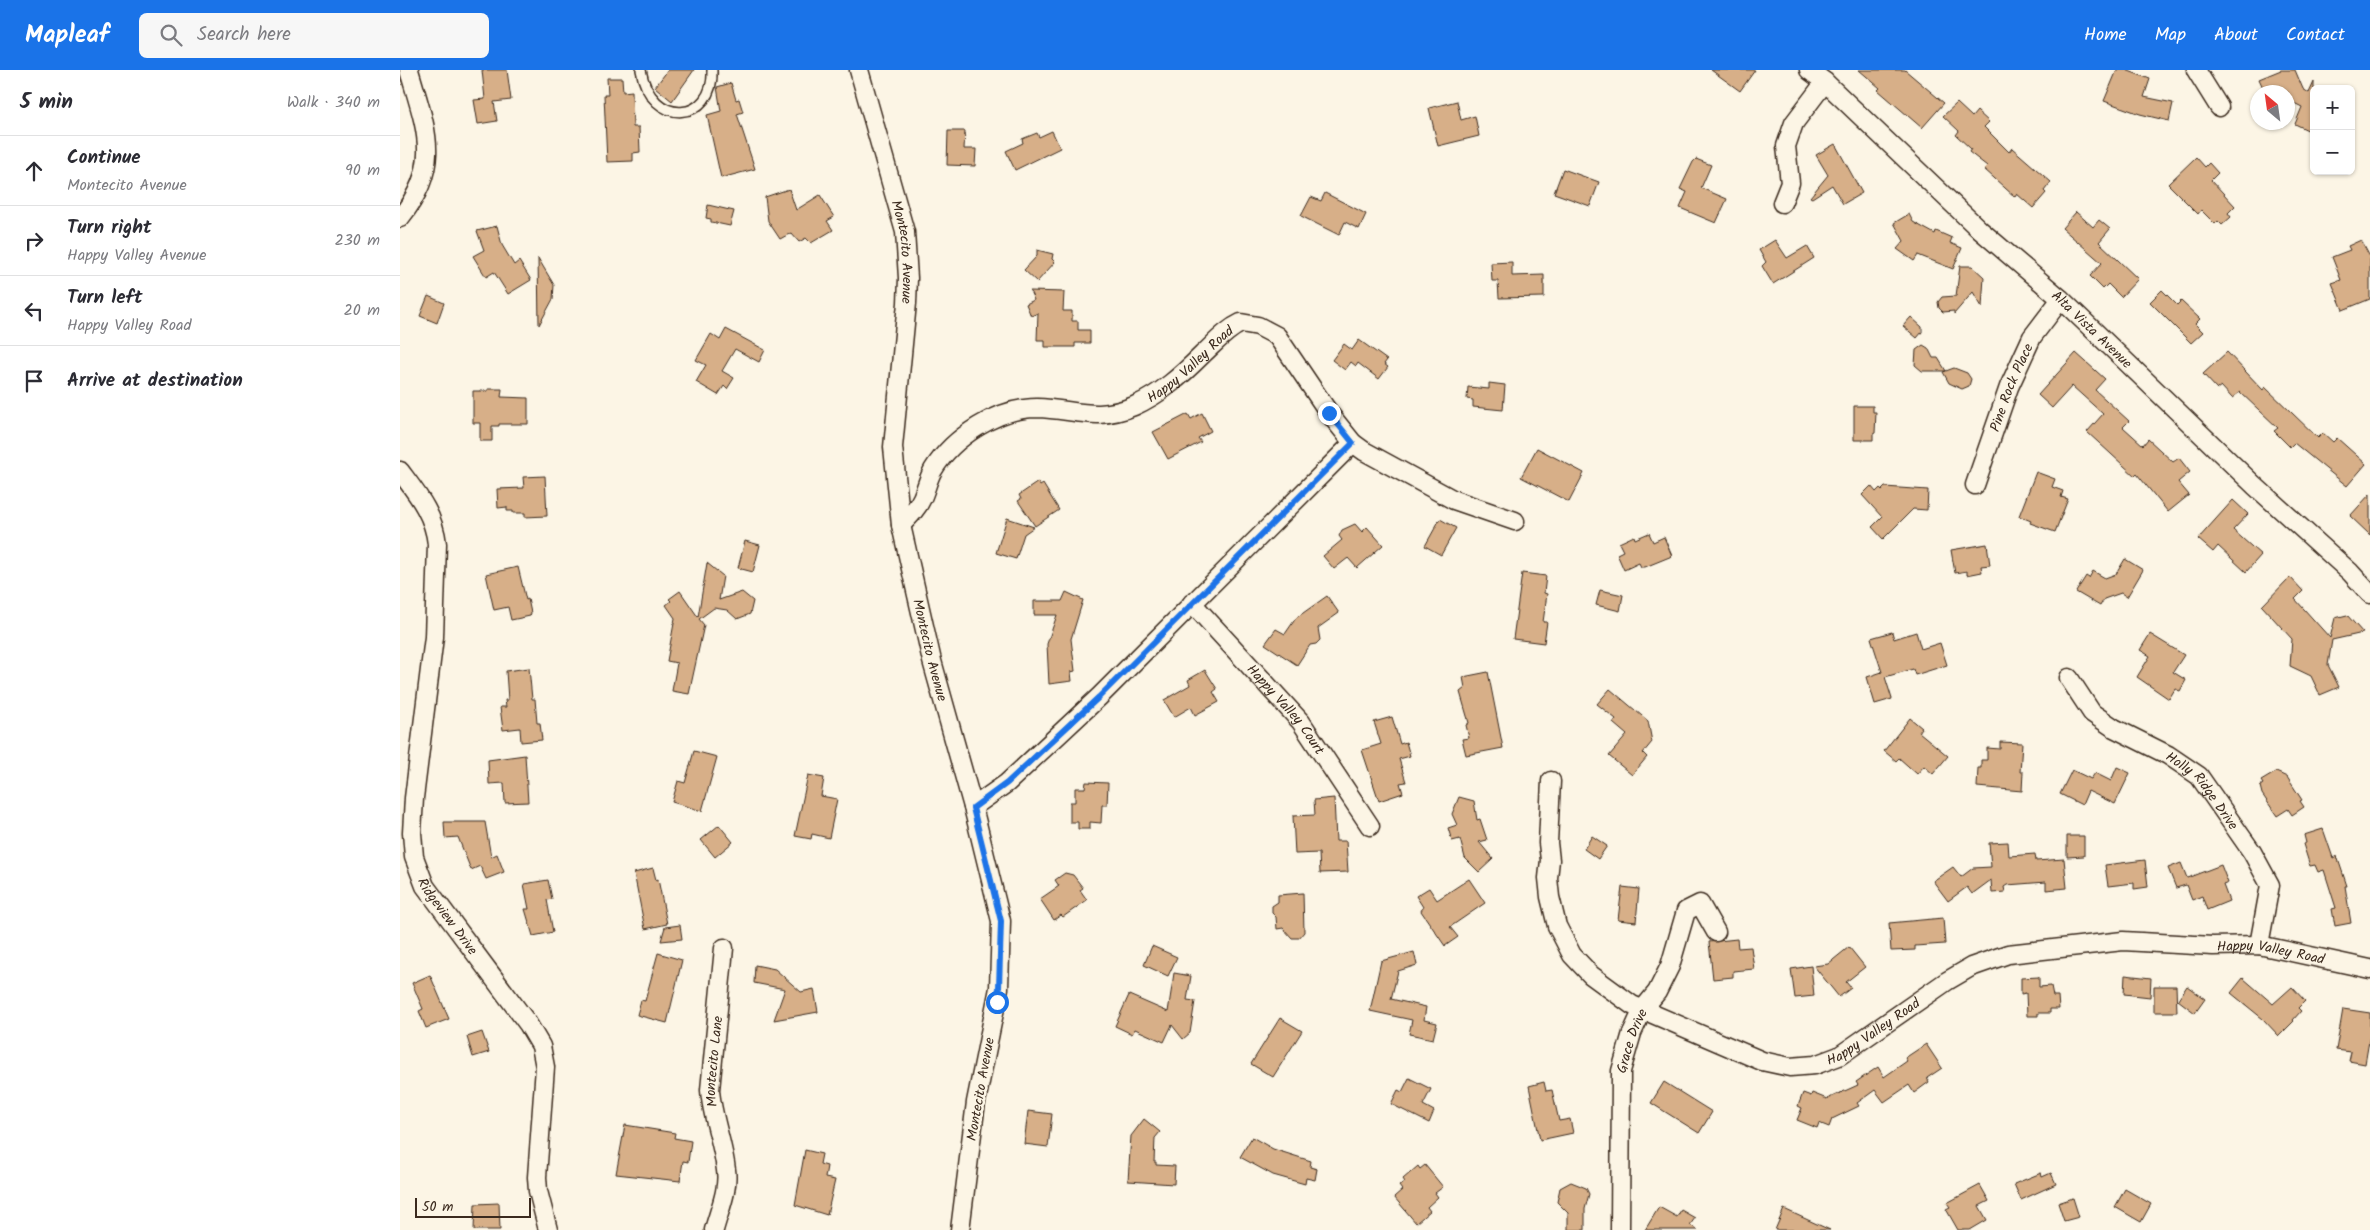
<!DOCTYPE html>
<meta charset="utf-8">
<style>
:root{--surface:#fff;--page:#f7f7f7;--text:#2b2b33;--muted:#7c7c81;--line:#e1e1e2;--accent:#1a73e8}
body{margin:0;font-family:Kalam,sans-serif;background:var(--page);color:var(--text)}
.controls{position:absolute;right:15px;top:15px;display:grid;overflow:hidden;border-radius:8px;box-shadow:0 1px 4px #0004}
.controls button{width:45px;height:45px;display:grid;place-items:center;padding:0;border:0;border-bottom:1px solid var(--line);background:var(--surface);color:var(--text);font:25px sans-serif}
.compass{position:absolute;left:1850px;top:15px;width:45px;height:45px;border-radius:50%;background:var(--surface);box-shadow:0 1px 4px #0004;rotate:331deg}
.scale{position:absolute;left:15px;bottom:12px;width:116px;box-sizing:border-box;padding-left:5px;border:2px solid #3b2a1e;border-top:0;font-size:14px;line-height:18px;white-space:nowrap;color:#3b2a1e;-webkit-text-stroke:4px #fcf5e5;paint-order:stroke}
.stop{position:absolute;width:15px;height:15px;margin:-11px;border:4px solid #1a73e8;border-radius:50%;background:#fff}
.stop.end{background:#1a73e8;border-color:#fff;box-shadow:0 1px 5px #0008}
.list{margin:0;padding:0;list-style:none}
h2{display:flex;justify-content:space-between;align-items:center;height:65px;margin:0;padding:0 20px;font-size:21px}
h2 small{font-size:16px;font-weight:400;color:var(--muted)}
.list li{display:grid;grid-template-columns:32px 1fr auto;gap:15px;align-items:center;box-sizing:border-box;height:70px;padding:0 20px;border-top:1px solid var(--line)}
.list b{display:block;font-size:19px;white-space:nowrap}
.list p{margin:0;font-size:16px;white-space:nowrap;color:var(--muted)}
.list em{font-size:16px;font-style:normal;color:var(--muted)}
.icon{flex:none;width:28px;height:28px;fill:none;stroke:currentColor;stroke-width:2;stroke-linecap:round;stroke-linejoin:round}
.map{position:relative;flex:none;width:1970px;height:1160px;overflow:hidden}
header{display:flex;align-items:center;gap:30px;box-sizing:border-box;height:70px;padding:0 25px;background:var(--accent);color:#fff}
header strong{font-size:24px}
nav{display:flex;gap:28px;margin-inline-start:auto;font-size:18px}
.search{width:350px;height:45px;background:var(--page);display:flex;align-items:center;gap:12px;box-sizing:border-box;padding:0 18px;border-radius:8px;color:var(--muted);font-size:19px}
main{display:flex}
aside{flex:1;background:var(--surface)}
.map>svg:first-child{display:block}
.building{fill:#d7af88;stroke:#3b2a1e}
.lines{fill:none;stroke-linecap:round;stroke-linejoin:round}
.lane-casing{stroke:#3b2a1e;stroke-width:12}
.street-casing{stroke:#3b2a1e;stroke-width:21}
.lane{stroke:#fcf5e5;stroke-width:9}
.street{stroke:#fcf5e5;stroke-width:18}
.route{stroke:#1a73e8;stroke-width:6}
.labels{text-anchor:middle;stroke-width:5;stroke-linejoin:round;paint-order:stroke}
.street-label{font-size:14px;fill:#3b2a1e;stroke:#fcf5e5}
</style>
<header>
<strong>Mapleaf</strong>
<div class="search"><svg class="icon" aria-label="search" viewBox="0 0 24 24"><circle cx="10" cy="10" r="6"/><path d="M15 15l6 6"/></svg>Search here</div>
<nav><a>Home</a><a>Map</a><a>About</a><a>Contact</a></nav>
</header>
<main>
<aside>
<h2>5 min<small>Walk · 340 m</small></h2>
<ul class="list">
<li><svg class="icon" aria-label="ahead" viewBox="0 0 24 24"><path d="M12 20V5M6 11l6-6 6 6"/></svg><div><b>Continue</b><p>Montecito Avenue</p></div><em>90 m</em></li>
<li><svg class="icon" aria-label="right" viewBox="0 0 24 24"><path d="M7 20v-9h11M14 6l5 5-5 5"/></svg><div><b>Turn right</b><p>Happy Valley Avenue</p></div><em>230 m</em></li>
<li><svg class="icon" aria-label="left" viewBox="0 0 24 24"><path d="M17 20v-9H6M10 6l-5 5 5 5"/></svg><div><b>Turn left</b><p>Happy Valley Road</p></div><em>20 m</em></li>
<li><svg class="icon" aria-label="arrive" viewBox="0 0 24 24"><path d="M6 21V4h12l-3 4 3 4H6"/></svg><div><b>Arrive at destination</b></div></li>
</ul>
</aside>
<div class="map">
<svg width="1970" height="1160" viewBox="0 0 1970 1160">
<rect width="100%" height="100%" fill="#fcf5e5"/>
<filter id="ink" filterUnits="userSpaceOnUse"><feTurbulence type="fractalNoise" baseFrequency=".02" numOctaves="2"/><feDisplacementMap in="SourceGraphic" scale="10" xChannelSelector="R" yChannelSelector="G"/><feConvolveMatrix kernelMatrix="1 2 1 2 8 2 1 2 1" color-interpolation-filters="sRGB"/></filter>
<g filter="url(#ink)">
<path class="building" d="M82,0H107L111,30L94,32L97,51L78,54L74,30L85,29Z
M268,0H294L272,31L255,17Z
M1311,0H1355L1340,21Z
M1459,0H1505L1544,33L1522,58L1478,20L1480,18Z
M1717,0H1726L1750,9L1744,27L1773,33L1769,51L1740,44L1704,31Z
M1881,0H1895L1903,19L1909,23L1914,12V63L1895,54L1902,37L1888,30V22H1865L1859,9Z
M207,8H222L223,22L232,21L233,57H239L240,82L233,83V91L207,92L204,25H208Z
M331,13L336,30L339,29L343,42L337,44L355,99L321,108L307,45L321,41L317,17Z
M1057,31L1061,50L1075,46L1079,66L1038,76L1029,38Z
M1557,33L1572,47L1577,41L1589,52L1584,57L1609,82L1612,78L1651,112L1644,121L1646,123L1633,138L1617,124L1615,127L1584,99L1587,96L1569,82L1571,79L1556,65L1559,61L1543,46Z
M548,61H565L564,79H576L575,96L547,95Z
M652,61L660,78L615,100L606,81L623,73L622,69L637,63L639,67Z
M1435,74L1462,123L1443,134L1432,115L1412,128L1410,127L1428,105L1416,85Z
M1796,87L1805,97L1809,93L1818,103L1811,110L1835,136L1828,143L1831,147L1822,155L1818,151L1815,154L1801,140L1798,144L1768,114Z
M1296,89L1311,95L1301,118L1327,129L1316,153L1280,138L1287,122L1280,119L1293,92Z
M1163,99L1199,112L1190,136L1154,123Z
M389,119L396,140L420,125L434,147L427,151L433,160L411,173L406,168L399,172L391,163L380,169L368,151L365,127Z
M925,123L966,144L959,159L945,152L939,165L901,146L911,127L921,131Z
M308,135L334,141L330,156L311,152V149L306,148Z
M1676,142L1693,157L1699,150L1710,159L1699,172L1738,209L1721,227L1708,214L1703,219L1690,206L1702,193L1662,158Z
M1509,144L1513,152L1535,164L1536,161L1552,168L1550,173L1562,178L1553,199L1518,185L1514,191L1497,179L1504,171L1494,153Z
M97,156L102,175L114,195L119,191L131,210L108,224L94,202L86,207L73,186L84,180L77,161Z
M1375,170L1387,188L1407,176L1414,188L1373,214L1362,196L1366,192L1359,180Z
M1961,170L1970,187V229L1943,240L1932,213L1941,210L1932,187L1950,180L1948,176Z
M637,180L653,184L652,189L655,192L637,212L624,200L637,186Z
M138,188L154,215L153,229L139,255Z
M1112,192V206L1144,205V227L1099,228L1098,211H1092L1091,193Z
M1560,196H1572L1584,207L1582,237L1573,222L1554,244V241L1543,242L1539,238L1538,232L1542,227L1556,226Z
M1762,220L1777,235L1781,231L1800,249L1795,254L1803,262L1791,273L1750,232Z
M630,221L664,222L663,241H672V251H678V260H690V273H675V277H645V270H637L638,243L631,246L626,234L634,230Z
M28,226L44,233L37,253L20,246Z
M1511,247L1522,257V262L1517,268L1503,256Z
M326,259L365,280L359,292L335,279L322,301L334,308L327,319L324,316L318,325L296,312L306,295L296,290L311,264L320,270Z
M959,270L987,290L984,294L988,297L979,309L958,293L956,296L951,292L945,300L932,290L944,274L952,280Z
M1523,275L1528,278L1533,288H1538L1546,301H1522L1515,295L1516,280Z
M1827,282L1863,320L1865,317L1918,368L1923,363L1933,372L1937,368L1966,394L1947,416L1894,373L1890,377L1874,361L1878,358L1840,322L1832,328L1821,316L1817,319L1803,304Z
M1676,283L1705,309L1695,320L1729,351L1723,357L1743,375L1748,369L1773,392L1779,388L1790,402L1778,412L1789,425L1768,442L1737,404L1735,406L1687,362L1703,344L1672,316L1652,338L1638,325Z
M1554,298L1567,303L1571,309L1569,316L1562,319L1549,313L1543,302Z
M1089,313L1105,315L1103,340L1073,337V330L1067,329L1068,317L1089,319Z
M88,319H102L101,327L128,328V354H99V356H92V371H80V353H73V321H88Z
M1454,336H1473V342H1476L1475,363L1473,364V370H1454Z
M802,343L811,361L798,368L801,372L768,389L753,362L788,344L791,349Z
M1137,378L1184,403L1169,432L1121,407Z
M1636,402L1655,409L1652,417L1663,421L1661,427L1668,429L1655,462L1630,453L1631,451L1619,446Z
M145,406L147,446L125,447V443H113V441H107V437L98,438L97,419L124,418L123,407Z
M638,412L640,416L643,414L659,440L635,456L618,431L621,429L619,425Z
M1471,416L1476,422L1480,418L1482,420L1485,417L1528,420L1527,440L1513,439L1483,469L1472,457L1482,447L1462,425Z
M1970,424V465L1950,446Z
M1833,430L1848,444L1833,460L1861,485L1846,502L1818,476L1813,482L1798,469Z
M607,448L634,457L624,464L616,489L596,483Z
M1040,449L1056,458L1041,485L1025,476Z
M955,454L962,462L967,457L983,475L957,498L948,488L934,499L923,486L942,470L939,466L942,460Z
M1249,463L1253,472L1264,467L1272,486L1245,497H1241L1239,493L1224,500L1217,484L1223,481L1219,473L1234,466L1235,469Z
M345,471L360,475L353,502L338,498Z
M1587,474L1590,495L1581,496L1582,502L1567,505V501L1555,503L1551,480Z
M1725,489L1743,500L1727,527L1721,523L1704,529L1700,536L1676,522L1686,506L1689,508L1693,501L1705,508L1716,504Z
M307,493L323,506L319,530L342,522L353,531L350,544L337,549L327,540L314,538L299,549L304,555L289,624L272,621L277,593L267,591L275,548L266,535L271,531L269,529L280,521L298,547Z
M118,497L126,530L128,529L131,543L130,546L111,550L108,537L94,540L86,504Z
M1122,503L1146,506L1144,523L1147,524L1143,552H1147L1144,573L1113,569Z
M1890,507L1903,521L1895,529L1930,568L1935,548L1947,545L1963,563L1932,570L1928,595L1939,617L1920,625L1911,606L1890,596L1892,569L1862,536Z
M1200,520L1223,525L1220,541L1196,535Z
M666,522L683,530L671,569L675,601L671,602L672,611L649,614L647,574L657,545H634V531H662Z
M927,526L939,543L918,558L920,570L916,574L910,575L897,595L865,574L876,559L885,564L896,548Z
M1492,562L1494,569L1516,562L1521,579L1540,573L1547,595L1515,605L1513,599L1485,607L1492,629L1475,634L1467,607L1482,602L1471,568Z
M1750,564L1784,585L1773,602L1786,610L1780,621L1775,619L1769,629L1737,607L1750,586L1740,580Z
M129,598L132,629H135L137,653H140L142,670L121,672L120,658L103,660L100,637H106L105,630H108L106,601Z
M805,600L817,619L813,622L819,632L795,645L791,637L774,647L764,630L790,615L788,610Z
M1088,602L1103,678L1066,685L1062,669L1069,668L1066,655L1069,653L1060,622L1065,618L1063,607Z
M1210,619L1248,651L1252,672L1243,683L1247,687L1232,705L1209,686L1227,665L1213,653L1216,649L1197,634Z
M992,647L1000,674L1006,672L1010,686L999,689L1006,712L1000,713L1003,723L979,731L962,680L981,674L974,652Z
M1510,648L1522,658L1519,662L1548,686L1533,704L1524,696L1517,704L1499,688L1496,691L1484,681Z
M1600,672L1622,673L1620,702H1623L1622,721L1577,717L1578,698H1581V690H1587V678L1600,679Z
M294,681L317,687L302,741L272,732L278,711L285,713Z
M125,685L128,732L105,733L104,713L89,714L88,690Z
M1717,697L1730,703L1715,734L1688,721L1682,735L1660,724L1672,700L1691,709L1695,703L1711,711Z
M1876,702L1887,707L1902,730L1900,731L1904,737L1892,745L1888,739L1877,746L1862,724L1860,716L1863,714L1861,711Z
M408,705L424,708L421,726L437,729L429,768L412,764L411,769L395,766Z
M686,712L708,713L707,735H702L701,753L690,752V759H678V752H670V732H675V718H685Z
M1059,727L1074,731L1077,750L1080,749L1087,770L1079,772L1093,789L1079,802L1065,788L1060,769L1052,771L1048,758L1057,755L1052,744Z
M934,728L936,771H946L948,802L920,803L919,783L895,784L893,746L915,745L914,730Z
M44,752H85L91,787L97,784L104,802L86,809L80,796L71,800L58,767L45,768Z
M319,755L333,772L315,787L301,770Z
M1923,759L1933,788L1937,786L1947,816H1945L1951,853L1935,856L1932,839L1936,838L1924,800L1918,802L1915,795L1910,796L1903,774L1906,773L1904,765Z
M1192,766L1207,776L1198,789L1184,779Z
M1667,766H1684V786L1667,787Z
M1608,772L1609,786L1635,784L1636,791L1664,789L1667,818L1646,820V812L1607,815L1604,817L1605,822L1592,823L1591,810L1572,824L1567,817L1548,831L1533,811L1553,797L1561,807L1573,798L1591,797L1589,773Z
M1745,790L1748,817L1734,819V813L1708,816L1705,795Z
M1781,793L1787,808L1821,795L1828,813L1823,815L1829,831L1807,840L1802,826L1792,830L1786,815L1776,818L1768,798Z
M253,798L256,810L258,809L267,854L245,859L234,803Z
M665,803L673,805L683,818L680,820L687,830L663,847L661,845L654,850L640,829L659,816L655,810Z
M1069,809L1085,833L1050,857L1058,867L1045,876L1021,841L1023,837L1016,826L1029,818L1037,830Z
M148,810L152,829L147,830L153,862L133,866L125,839H129L124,814Z
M1222,817L1239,819L1236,852L1218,850Z
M903,823L904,862L899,868H892L883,858L877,859L876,847L872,843V836L878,832V825Z
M1543,848L1545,874L1515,876V880L1491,881L1489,853Z
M280,855L282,869L261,871L265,857Z
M1337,869L1338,878L1351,877L1354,899L1333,901V907L1313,909L1309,872Z
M752,876L777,887L768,906L744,895Z
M1449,877L1465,897L1446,912L1451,918L1439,927L1414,896L1428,894Z
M1014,882L1017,895L998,901L991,929L1026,937L1024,950L1037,953L1033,969L1009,964L1012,950L970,941L981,891Z
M258,883L282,890L267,953L237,945L241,930L245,931Z
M355,895L375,899L401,922L414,919L418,942L374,950L385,919L354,913Z
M1411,896L1414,926L1395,928L1391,899Z
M774,903L791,906L787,930L795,931L790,963L783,969L772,955L764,972L735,959L732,964L715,956L729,925L768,942Z
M30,905L49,949L26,958L19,941L23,939L12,913Z
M1725,905L1751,908L1750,927L1724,924Z
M1639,907V917L1651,916L1653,926H1658L1659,939H1650V943H1638V946H1627L1626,923L1621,924V908Z
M1843,908L1873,934L1892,917L1905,931L1898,938L1901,941L1893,950L1894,951L1879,966L1863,949L1831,923Z
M1754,916H1776L1777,942H1754Z
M1787,916L1805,929L1795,943L1778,930Z
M1943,939L1970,943V965L1965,994L1949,991L1951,982L1936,980Z
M880,948L902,961L873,1007L851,994Z
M82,962L89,982L73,987L67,967Z
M1526,974L1542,998L1527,1008L1529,1012L1514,1023L1509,1015L1484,1032L1475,1020L1457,1033L1459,1036L1432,1049L1429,1057L1419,1053L1417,1058L1397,1050L1402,1038L1398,1036L1403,1023L1411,1026L1412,1023L1427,1029L1458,1015L1456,1012L1478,997L1484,1007L1507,991L1505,988Z
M1009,1008L1031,1019L1023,1035L1034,1041L1029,1053L991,1034L998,1020L1002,1022Z
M1144,1012L1146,1021L1152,1020L1159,1051L1170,1049L1173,1063L1140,1070L1129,1016Z
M1264,1012L1312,1042L1299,1063L1251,1033Z
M628,1041L652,1044L648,1077L624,1074Z
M744,1049L760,1062L755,1068L754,1092H756V1095L775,1096L774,1114L728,1111L731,1066Z
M225,1055L275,1063L274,1068L291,1071L288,1092L283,1091L280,1111L216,1104Z
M852,1067L873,1079L911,1091L910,1097L917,1099L915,1110L906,1108L905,1114L873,1105L840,1087Z
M405,1080L422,1084L420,1094L427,1096L425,1108L435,1110L427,1145L395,1135Z
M1025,1095L1043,1117L1035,1123L1038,1127L1027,1137L1030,1141L1016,1153L994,1127L1002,1120L999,1116L1005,1112L1003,1109L1018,1096L1020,1099Z
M1641,1103L1642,1107L1651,1103L1656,1114L1621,1130L1614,1114Z
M1171,1112L1186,1118L1189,1124L1185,1139V1160H1168V1143L1157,1132L1160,1118Z
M1580,1115L1589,1131L1579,1136L1587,1150L1570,1160H1558L1546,1139L1550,1137L1547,1133Z
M1725,1119L1751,1134L1741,1152L1715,1137Z
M1673,1128L1679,1147L1664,1151L1658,1133Z
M99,1133L100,1160H74L75,1134Z
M1259,1137L1277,1147L1281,1140L1295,1148L1290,1155L1298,1160H1245Z
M1384,1139L1430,1160H1375Z"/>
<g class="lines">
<g class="lane-casing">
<path id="lane" d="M241,0C251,59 315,52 312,0"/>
</g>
<g class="street-casing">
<g id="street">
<path id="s1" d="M459,0L505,162L508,208L507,233L493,377L501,455L532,591L573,737L601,851L599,918L576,1032L560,1160"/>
<path id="s2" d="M1409,0L1425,12L1580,160L1661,229L1855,416L1950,502L1970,524"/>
<path d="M1796,0L1819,37"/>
<path d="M1382,133L1390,113L1386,76L1394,53L1425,12"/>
<path d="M0,148C43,95 26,59 9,0"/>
<path id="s3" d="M0,401C17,424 34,444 37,474L34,567L14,728L12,763L14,787L25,816L128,954L141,976L145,997L137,1107L138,1121L148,1160"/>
<path id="s4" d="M1575,415L1609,317L1632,267L1661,229"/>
<path id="s5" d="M501,455C509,447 517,439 522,428C526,419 528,409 533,400C553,367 598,338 637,338C674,339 696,352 734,336C761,324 782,305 803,284C815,273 826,260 841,253L858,256L877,266L929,343L953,373L964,381L1054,430L1115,451"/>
<path id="s6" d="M792,533L901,652L970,756"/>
<path id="s7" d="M1669,608L1692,643L1714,658L1768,685L1799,706L1852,782L1870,815L1859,875"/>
<path id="s8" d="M1151,711L1148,773L1150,790L1148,808L1150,827L1157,856L1172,885L1191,905L1232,935L1362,991L1390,997L1415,995L1439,986L1547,911L1571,897L1608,884L1723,871L1813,876L1859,875L1970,899"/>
<path d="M573,737L607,713L699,627L953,373"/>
<path id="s9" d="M314,1160C319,1141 329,1119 326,1100C323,1073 312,1047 310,1020L324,878"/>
<path id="s10" d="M1220,1160L1221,1001L1232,963L1243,939L1257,922L1270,896L1286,841L1300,834L1316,862"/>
</g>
</g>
<use href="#lane" class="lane"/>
<use href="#street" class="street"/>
</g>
</g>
<g class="lines" filter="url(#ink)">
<path class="route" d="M597,932L599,918L601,851L573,738L607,713L699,627L953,373L929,343"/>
</g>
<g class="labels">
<g class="street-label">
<text dy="5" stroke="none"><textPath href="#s1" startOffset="188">Montecito Avenue</textPath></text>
<text dy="5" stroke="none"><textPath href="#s2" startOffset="384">Alta Vista Avenue</textPath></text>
<text dy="5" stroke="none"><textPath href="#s5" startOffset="359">Happy Valley Road</textPath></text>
<text dy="5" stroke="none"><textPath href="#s4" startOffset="104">Pine Rock Place</textPath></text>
<text dy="5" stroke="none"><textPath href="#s1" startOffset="591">Montecito Avenue</textPath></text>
<text dy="5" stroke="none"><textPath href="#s6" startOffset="142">Happy Valley Court</textPath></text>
<text dy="5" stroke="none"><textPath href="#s7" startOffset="179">Holly Ridge Drive</textPath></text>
<text dy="5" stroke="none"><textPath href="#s3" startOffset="466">Ridgeview Drive</textPath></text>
<text dy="5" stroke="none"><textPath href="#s8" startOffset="941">Happy Valley Road</textPath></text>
<text dy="5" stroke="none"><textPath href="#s8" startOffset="520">Happy Valley Road</textPath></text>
<text dy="5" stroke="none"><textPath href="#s10" startOffset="191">Grace Drive</textPath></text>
<text dy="5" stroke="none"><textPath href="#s9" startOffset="172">Montecito Lane</textPath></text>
<text transform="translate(580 1019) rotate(-80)" y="5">Montecito Avenue</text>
</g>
</g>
</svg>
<div class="controls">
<button>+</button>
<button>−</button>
</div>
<svg class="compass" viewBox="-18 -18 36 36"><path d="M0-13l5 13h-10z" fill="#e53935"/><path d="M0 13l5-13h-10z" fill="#7c7c81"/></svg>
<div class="scale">50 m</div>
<div class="stop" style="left:597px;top:932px"></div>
<div class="stop end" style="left:929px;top:343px"></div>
</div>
</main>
